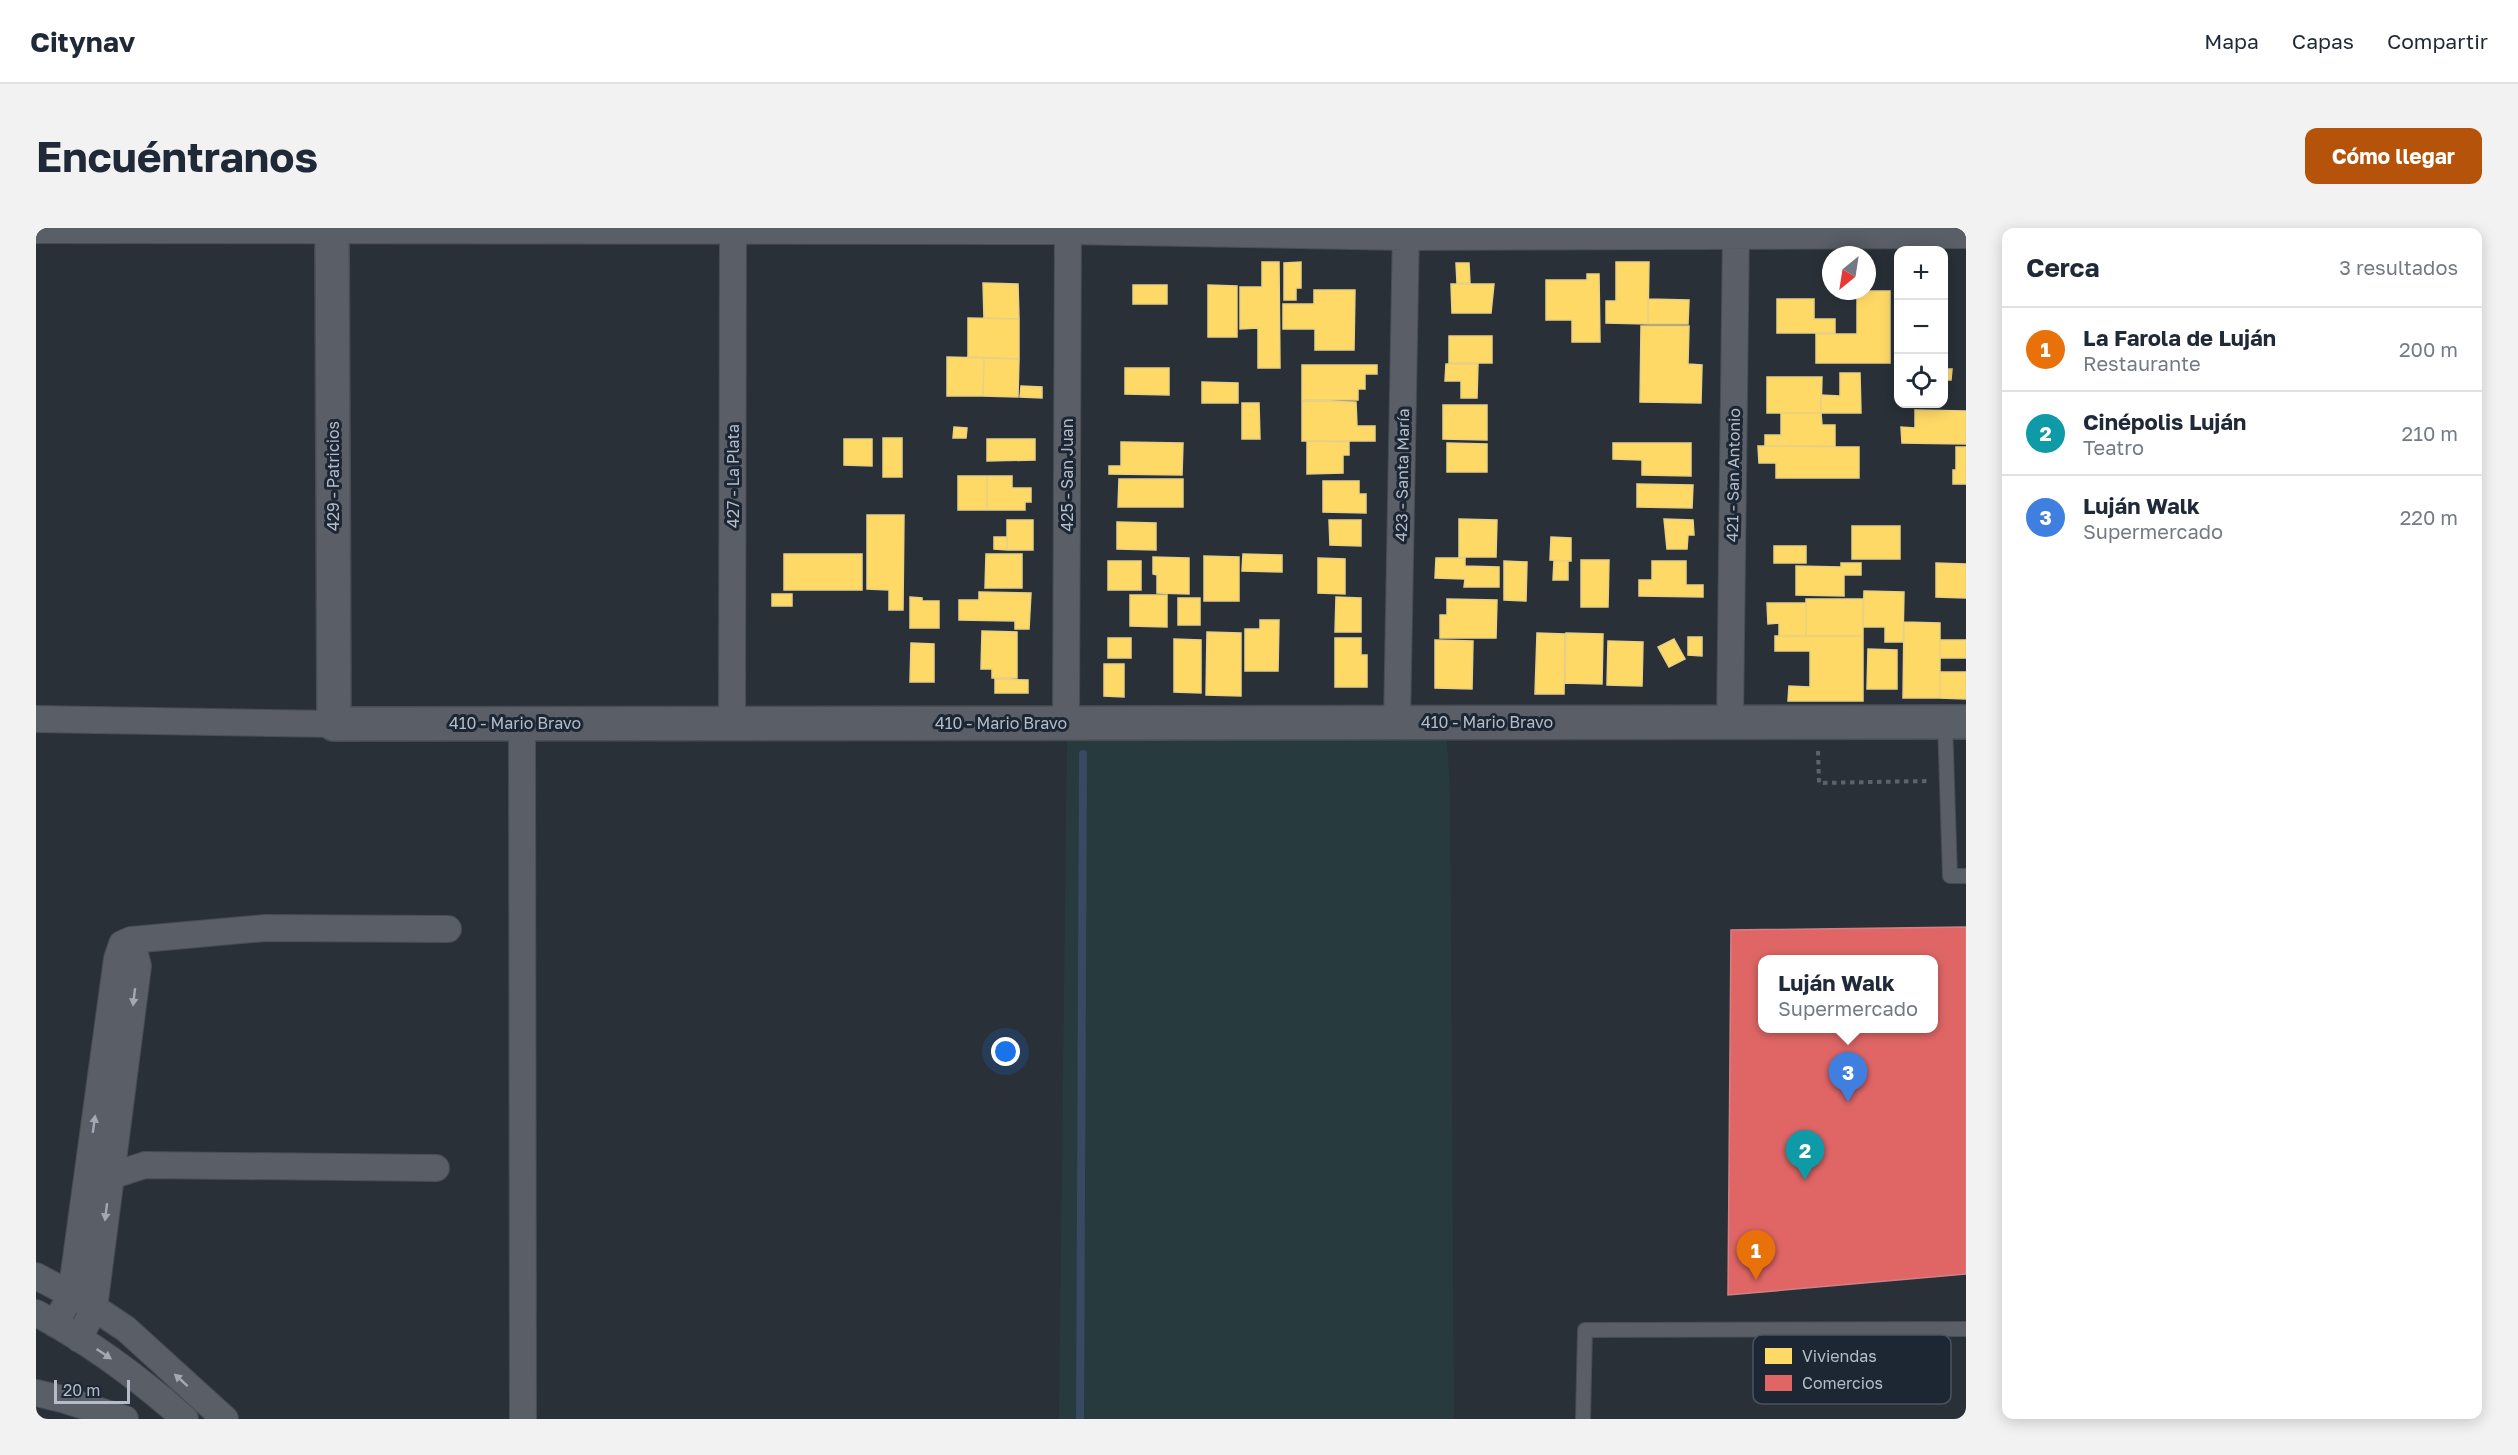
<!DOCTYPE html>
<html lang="es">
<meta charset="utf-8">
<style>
:root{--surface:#fff;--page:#f2f2f3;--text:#1f2937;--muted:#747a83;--line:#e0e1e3;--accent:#b45309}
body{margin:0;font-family:"Golos Text",sans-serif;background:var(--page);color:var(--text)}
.controls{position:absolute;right:18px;top:18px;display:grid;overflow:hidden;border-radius:12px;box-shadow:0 3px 15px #0003}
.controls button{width:54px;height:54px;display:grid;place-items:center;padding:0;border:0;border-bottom:2px solid var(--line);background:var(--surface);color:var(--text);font:30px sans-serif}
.compass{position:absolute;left:1786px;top:18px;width:54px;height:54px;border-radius:50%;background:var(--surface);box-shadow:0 3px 15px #0003;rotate:210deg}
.scale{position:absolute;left:18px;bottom:15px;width:76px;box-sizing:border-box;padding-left:6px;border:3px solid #b4bcc9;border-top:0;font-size:16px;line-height:21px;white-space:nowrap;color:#b4bcc9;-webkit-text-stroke:4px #1d2633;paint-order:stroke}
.you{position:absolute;left:970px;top:824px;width:21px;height:21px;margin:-15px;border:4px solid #fff;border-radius:50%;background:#1a73e8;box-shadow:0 0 0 9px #1a73e833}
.badge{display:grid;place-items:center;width:39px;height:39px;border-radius:50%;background:var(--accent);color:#fff;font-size:20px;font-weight:700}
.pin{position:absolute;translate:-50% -50px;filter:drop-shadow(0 2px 3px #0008)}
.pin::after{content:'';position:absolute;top:32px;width:21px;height:18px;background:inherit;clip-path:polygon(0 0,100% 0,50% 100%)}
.popup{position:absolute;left:1722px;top:727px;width:180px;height:78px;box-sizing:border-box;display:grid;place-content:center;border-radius:12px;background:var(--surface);filter:drop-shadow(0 2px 4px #0005);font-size:20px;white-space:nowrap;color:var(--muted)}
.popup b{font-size:22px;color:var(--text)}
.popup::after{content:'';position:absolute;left:50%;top:100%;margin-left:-12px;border:12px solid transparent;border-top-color:var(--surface)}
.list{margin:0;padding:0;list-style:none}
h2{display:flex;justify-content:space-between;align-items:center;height:78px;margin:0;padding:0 24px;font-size:26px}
h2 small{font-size:20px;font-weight:400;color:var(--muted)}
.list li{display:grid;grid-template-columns:39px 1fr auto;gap:18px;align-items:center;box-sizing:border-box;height:84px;padding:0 24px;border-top:2px solid var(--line)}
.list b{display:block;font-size:22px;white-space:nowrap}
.list p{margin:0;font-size:20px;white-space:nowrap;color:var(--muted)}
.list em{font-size:20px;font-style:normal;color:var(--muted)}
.icon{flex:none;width:33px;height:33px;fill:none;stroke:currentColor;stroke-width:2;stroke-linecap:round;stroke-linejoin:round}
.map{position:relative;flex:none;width:1930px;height:1191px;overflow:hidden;border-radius:12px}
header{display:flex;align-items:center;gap:36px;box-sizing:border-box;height:84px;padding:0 30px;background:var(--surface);border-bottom:2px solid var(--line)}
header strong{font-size:28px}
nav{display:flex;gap:33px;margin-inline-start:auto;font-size:21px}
.intro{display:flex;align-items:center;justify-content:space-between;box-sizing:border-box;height:144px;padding:0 36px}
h1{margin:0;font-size:42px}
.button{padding:15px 27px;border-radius:12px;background:var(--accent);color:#fff;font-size:21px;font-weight:700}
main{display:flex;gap:36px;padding:0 36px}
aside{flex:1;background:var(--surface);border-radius:12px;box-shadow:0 3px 15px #0003}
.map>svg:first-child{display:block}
.green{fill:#273a3e}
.homes{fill:#ffd966;stroke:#e8d084;stroke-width:1.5}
.shops{fill:#e06666;stroke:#d38084;stroke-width:1.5;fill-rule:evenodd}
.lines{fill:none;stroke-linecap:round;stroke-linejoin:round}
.stream{stroke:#384963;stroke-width:8}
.service-casing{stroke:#484c53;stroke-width:16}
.minor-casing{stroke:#484c53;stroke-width:28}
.tertiary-casing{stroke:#484c53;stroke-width:36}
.path{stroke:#5d636a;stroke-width:4;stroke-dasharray:4.5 4.5;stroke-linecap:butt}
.service{stroke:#5a5e66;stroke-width:14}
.minor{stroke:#5a5e66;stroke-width:26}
.tertiary{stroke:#5a5e66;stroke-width:33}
.oneway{fill:#a2a9b5}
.labels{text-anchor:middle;stroke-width:6;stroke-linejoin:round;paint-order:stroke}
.street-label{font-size:16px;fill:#b4bcc9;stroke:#1d2633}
.key{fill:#1d2633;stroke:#4a5360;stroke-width:1.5}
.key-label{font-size:16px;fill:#b4bcc9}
</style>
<header>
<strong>Citynav</strong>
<nav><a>Mapa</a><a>Capas</a><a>Compartir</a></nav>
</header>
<div class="intro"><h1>Encuéntranos</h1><a class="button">Cómo llegar</a></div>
<main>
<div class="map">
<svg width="1930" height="1191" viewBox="0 0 1930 1191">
<rect width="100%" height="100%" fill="#2a3038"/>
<path class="green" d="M1031,511L1411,512L1414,564L1418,1191H1023Z"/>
<path class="homes" d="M1226,34H1243L1244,140H1222V100L1204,101V59H1226Z
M1265,34V60H1260V72H1248V35Z
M1580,34H1613L1612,96L1570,95V73H1580Z
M1420,35H1433L1434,55H1421Z
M1551,46H1563L1564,114H1536V92H1510V52H1551Z
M947,55L982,56L983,91L948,90Z
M1415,56H1458L1455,85H1416Z
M1097,57H1131V76H1097Z
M1172,57L1201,58V109H1172Z
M1278,62H1319L1318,122H1279V101H1247V76H1278Z
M1821,63H1854V135H1780V106H1821Z
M1612,71L1653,72L1652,96H1612Z
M1741,71H1778V91H1799V105H1741Z
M932,90L983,91V131L932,129Z
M1605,98H1653L1652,136L1666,137L1665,175L1604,174Z
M1413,108H1456V135H1413Z
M911,129L948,130L947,168H911Z
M948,130L983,131L982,169L947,168Z
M1410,136H1442L1441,170H1425V153H1409Z
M1266,137H1341V146H1329V161H1322V172H1266Z
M1089,140H1133V167L1089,166Z
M1908,141H1916L1915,152H1908Z
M1804,145H1824L1825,185H1785V167L1804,168Z
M1731,149H1786L1785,185H1731Z
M1166,154L1202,155V175H1166Z
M985,158L1006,159V170L984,169Z
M1266,173L1320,174L1321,198H1339V213H1266Z
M1206,175H1223L1224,211H1206Z
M1407,177H1451V212L1407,211Z
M1879,182L1930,183V216L1866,215L1865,199L1879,200Z
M1745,185H1785L1786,197H1799V218H1729V207H1745Z
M918,199L931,200L930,210H917Z
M847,210H866V249H847Z
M808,211H836V238L808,237Z
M951,211H999V232L951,233Z
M1271,213L1313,214V227H1307V245L1271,246Z
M1085,214L1147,215L1146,247L1073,246V238H1085Z
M1411,215L1451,216V244H1411Z
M1577,215H1655V248L1606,247V232L1577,231Z
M1722,218L1823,219V250H1740V235H1723Z
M1920,219H1930V256H1917V242H1920Z
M922,248H951V282H922Z
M951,248H976V260H995V274H989V282H951Z
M1083,251H1147V279H1082Z
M1287,253H1323V266H1330V285L1287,284Z
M1601,256L1657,257L1656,280L1601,279Z
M831,287H868L867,382H853V362L831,361Z
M1423,291L1461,292L1460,329H1423Z
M1628,291L1657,292L1658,307H1652L1651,321H1631Z
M971,292H997V322H971Z
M1293,292H1325V318L1294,317Z
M1081,294L1120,295V322L1081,321Z
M1816,298H1864V331H1816Z
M958,309H971V322L958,321Z
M1515,309L1535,310V333L1514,332Z
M1738,318H1770V335H1738Z
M748,326H826V362H748Z
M950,326H986V360H949Z
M1207,326L1246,327V344L1206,343Z
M1168,328L1203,329V373H1168Z
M1117,329L1153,330V366L1121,365V347L1117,346Z
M1282,330L1309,331V366L1282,365Z
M1400,330H1429V338L1463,339V359H1428L1429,351L1399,350Z
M1545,332H1573L1572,379H1545Z
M1072,333H1105V362H1072Z
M1468,333L1491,334L1490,373L1468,372Z
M1518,333H1532V352H1517Z
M1616,333H1650V357H1667V369L1603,368V352H1616Z
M1805,335H1825V347H1808V368L1760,367V338L1805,339Z
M1900,335L1930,336V370L1900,369Z
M1828,363L1868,364L1867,414H1849V399H1827Z
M943,364L995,365L993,401H979V393L923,392V372H943Z
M736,366H756V378H736Z
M1094,367H1131V399L1094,398Z
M874,369L886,370V373H903V400H874Z
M1300,369L1325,370V404H1299Z
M1142,370H1164V397H1142Z
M1411,371L1461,372L1460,410H1404V387H1411Z
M1770,371H1827V408H1770Z
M1731,375H1770V408H1743V395L1732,396Z
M1224,392H1243L1242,443H1209V401H1224Z
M1868,394L1904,395V470H1867Z
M946,403L981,404V450H956V441H945Z
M1171,404L1205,405V468L1170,467Z
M1501,405L1529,406L1528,466H1499Z
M1530,405L1567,406L1566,456L1529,455Z
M1739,408H1827V473H1752L1753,458L1774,459V423H1739Z
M1652,409H1666V428L1652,427Z
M1072,410H1095V430H1072Z
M1299,410H1325V427H1331V459H1299Z
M1138,411L1165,412V465L1138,464Z
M1638,411L1649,431L1633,439L1622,419Z
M1399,412L1437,413L1436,461L1399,460Z
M1904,412H1930V430H1904Z
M1572,413L1607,414L1606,458L1571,457Z
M875,415L898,416V454H874Z
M1832,421L1861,422V461H1831Z
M1068,436H1088V469L1068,468Z
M1904,444H1930V471L1904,470Z
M959,451L992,452V465H959Z"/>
<path class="shops" d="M1930,699V1046L1692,1067L1695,702ZM1726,732H1898V800H1726Z"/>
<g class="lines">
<path class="stream" d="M1044,1191L1047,526"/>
<g class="service-casing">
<path id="service" d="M1909,494L1914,648H1930
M1547,1191L1549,1102L1930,1101"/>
</g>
<g class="minor-casing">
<path id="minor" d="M0,2L1032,3L1370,9L1930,7
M0,491L298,496
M1694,494L1700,0
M486,495L487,1191
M696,495L697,0
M1030,495L1032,0
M1361,495L1370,0
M60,945L75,948L109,937L400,940
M0,1048L51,1075L90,1101L189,1191
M0,1085C54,1114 103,1150 149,1191
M19,1096L35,1067L81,731L86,716L95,712L229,700L412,701
M43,1111L58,1080L102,738L95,712
M0,1165L26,1171L89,1191"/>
</g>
<g class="tertiary-casing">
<path id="tertiary" d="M296,0L298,496L1930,494"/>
</g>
<path class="path" d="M1782,523L1783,555L1893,553"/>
<use href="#service" class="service"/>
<use href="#minor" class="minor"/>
<use href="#tertiary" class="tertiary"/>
</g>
<defs><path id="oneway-solid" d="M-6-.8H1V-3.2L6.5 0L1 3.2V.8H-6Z" transform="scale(1.5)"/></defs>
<g class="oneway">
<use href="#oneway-solid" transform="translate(98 769) rotate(97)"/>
<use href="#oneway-solid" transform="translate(58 896) rotate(-82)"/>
<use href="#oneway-solid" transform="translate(70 984) rotate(97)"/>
<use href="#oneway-solid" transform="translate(68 1126) rotate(34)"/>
<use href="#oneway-solid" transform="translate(145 1152) rotate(-138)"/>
</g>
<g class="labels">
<g class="street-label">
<text transform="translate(1031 247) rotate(-90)" y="6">425 - San Juan</text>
<text transform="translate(1366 247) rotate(-89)" y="6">423 - Santa María</text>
<text transform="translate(1697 247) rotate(-89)" y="6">421 - San Antonio</text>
<text transform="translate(297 248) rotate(-90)" y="6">429 - Patricios</text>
<text transform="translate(697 248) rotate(-90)" y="6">427 - La Plata</text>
<text x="1451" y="500">410 - Mario Bravo</text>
<text x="479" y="501">410 - Mario Bravo</text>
<text x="965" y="501">410 - Mario Bravo</text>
</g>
</g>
<rect x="1717" y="1107" width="198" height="69" rx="9" class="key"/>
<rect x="1729" y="1120" width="27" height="16" fill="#ffd966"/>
<rect x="1729" y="1147" width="27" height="16" fill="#e06666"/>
<g class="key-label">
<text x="1766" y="1134">Viviendas</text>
<text x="1766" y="1161">Comercios</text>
</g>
</svg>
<div class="controls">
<button>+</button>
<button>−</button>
<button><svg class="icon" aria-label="locate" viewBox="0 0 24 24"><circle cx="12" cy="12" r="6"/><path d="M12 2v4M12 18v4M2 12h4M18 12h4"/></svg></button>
</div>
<svg class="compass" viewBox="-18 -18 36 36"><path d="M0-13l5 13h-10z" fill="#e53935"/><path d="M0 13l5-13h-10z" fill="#747a83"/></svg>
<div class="scale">20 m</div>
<div class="you"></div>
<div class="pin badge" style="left:1720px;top:1052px;background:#e8710a">1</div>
<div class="pin badge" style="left:1769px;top:952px;background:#0f9aa8">2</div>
<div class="pin badge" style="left:1812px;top:874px;background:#3f7fe0">3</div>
<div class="popup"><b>Luján Walk</b>Supermercado</div>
</div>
<aside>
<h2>Cerca<small>3 resultados</small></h2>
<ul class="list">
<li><span class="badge" style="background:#e8710a">1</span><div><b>La Farola de Luján</b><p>Restaurante</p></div><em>200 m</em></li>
<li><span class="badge" style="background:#0f9aa8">2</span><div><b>Cinépolis Luján</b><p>Teatro</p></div><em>210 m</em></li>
<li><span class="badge" style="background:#3f7fe0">3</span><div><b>Luján Walk</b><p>Supermercado</p></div><em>220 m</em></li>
</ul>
</aside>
</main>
